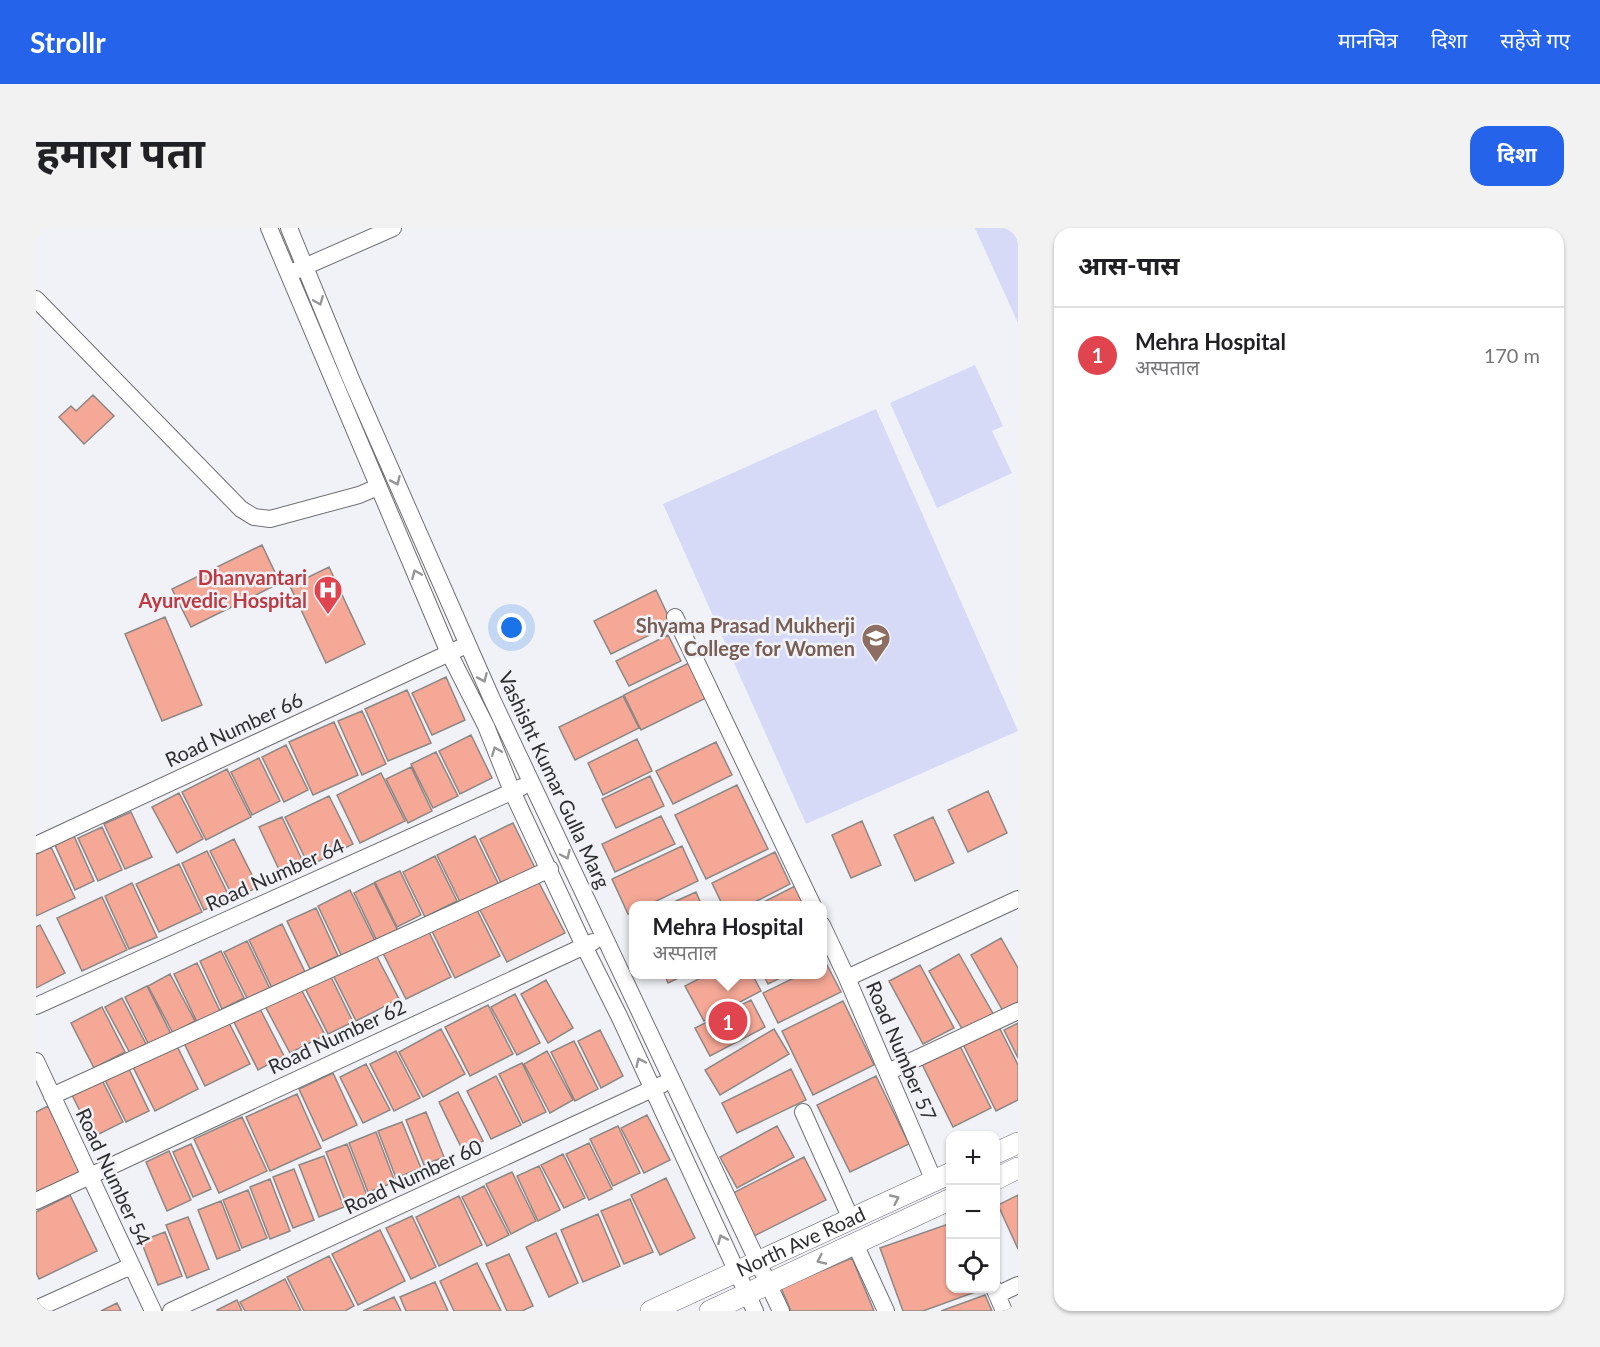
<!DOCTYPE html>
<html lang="hi">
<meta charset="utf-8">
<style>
:root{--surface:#fff;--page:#f2f2f2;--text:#202124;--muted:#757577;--line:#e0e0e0;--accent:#2563eb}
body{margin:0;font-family:Lato,"Noto Sans Devanagari",sans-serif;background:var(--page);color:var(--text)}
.controls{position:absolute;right:18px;bottom:18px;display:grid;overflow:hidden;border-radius:12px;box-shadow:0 2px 4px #0004}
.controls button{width:54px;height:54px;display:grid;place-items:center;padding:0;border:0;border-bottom:2px solid var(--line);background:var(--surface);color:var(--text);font:30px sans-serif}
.you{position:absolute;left:476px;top:400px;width:21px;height:21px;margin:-15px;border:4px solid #fff;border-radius:50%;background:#1a73e8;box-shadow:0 0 0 9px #1a73e833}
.badge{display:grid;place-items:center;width:39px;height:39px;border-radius:50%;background:var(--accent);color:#fff;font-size:20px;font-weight:700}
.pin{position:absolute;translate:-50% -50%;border:3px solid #fff;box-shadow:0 2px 6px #0006}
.popup{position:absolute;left:593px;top:673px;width:198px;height:78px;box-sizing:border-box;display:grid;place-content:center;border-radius:12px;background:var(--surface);filter:drop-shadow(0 2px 4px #0005);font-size:20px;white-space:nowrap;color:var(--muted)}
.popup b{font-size:22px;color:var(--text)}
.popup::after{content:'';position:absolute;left:50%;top:100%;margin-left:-12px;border:12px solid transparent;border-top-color:var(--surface)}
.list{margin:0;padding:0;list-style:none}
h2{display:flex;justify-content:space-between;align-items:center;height:78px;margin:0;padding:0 24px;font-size:26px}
h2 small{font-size:20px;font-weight:400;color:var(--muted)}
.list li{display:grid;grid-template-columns:39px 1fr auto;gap:18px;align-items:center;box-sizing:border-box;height:96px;padding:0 24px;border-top:2px solid var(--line)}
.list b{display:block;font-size:22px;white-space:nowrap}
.list p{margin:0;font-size:20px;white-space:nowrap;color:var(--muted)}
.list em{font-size:20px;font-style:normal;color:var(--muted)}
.icon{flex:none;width:33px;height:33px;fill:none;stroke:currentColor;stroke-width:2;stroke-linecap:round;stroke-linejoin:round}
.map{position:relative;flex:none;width:982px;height:1083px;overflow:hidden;border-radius:18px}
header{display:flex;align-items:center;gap:36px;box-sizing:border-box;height:84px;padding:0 30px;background:var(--accent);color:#fff}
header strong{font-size:28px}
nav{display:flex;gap:33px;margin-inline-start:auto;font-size:21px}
.intro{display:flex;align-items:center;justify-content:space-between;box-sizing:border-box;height:144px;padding:0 36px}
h1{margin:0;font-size:42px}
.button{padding:15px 27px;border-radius:18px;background:var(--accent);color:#fff;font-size:21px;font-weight:700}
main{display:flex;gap:36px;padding:0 36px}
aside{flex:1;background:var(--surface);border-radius:18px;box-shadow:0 2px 4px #0004}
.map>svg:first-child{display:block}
.green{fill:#d6daf7}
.building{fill:#f5a896;stroke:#8d8786;stroke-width:1.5}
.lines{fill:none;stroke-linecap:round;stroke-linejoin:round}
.minor-casing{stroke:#707075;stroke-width:18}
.tertiary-casing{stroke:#707075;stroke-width:22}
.minor{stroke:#fff;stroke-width:16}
.tertiary{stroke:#fff;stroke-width:21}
.oneway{stroke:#969698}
.labels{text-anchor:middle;stroke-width:5;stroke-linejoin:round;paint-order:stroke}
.health-label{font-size:20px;font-weight:bold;fill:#be3a42;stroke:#f1f2f7;text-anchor:end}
.education-label{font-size:20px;font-weight:bold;fill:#785e54;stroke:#f1f2f7;text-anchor:end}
.street-label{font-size:20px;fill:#2e2e30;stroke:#f1f2f7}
</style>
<header>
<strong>Strollr</strong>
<nav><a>मानचित्र</a><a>दिशा</a><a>सहेजे गए</a></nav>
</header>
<div class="intro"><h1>हमारा पता</h1><a class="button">दिशा</a></div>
<main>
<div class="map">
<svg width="982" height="1083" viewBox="0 0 982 1083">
<rect width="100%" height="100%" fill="#f1f2f7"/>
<path class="green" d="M939,0H982V95Z
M939,137L967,198L956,203L976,245L901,280L854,175Z
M840,181L982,503L770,596L627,276Z"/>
<path class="building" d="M57,167L78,188L48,216L23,189L35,178L40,183Z
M226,317L244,355L155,399L136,361Z
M293,339L329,416L290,435L254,358Z
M620,362L636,396L575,426L558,393Z
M129,389L166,477L126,493L89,406Z
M632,407L645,433L593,458L580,433Z
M655,434L672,469L605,502L588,467Z
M410,449L429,492L396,507L376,465Z
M371,462L395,515L352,533L329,481Z
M587,468L603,500L539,532L523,499Z
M326,483L350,536L326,547L302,493Z
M298,494L322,547L277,567L253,514Z
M435,507L456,550L424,566L403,523Z
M601,511L616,543L567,567L552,535Z
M680,514L696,547L637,576L620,543Z
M250,517L272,562L248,574L226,529Z
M400,524L422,568L397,580L375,536Z
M223,530L244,573L216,587L195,544Z
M375,539L396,583L372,595L350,551Z
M191,541L215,589L170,612L146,564Z
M345,545L369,593L324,615L301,567Z
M614,548L628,578L580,600L566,571Z
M701,557L732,621L670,651L639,587Z
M952,563L971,605L932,624L912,582Z
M143,565L167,611L141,625L116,579Z
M293,568L317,616L273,638L249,589Z
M95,584L116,629L89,641L68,596Z
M625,588L639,616L579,644L566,616Z
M246,589L269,638L246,648L223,599Z
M897,589L918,635L879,653L858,607Z
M826,593L845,637L815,650L796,607Z
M477,595L499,640L466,657L444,611Z
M66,599L86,642L62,653L42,610Z
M38,608L58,653L39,662L19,617Z
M439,608L464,659L426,678L401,627Z
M198,611L222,659L198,671L174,623Z
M646,618L662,653L610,678H598V684L592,686L576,651Z
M15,619L39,670L0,688V626Z
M171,623L194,670L168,682L146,635Z
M739,624L754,656L711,678H687L676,655Z
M399,628L421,673L389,689L367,644Z
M143,636L166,684L123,704L100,656Z
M364,643L385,687L361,699L339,654Z
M501,651L529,705L471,734L443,680Z
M96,655L121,709L93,721L69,668Z
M338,655L362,703L341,713L318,665Z
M761,657L771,678H720Z
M314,662L341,717L308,733L282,678Z
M660,664L666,678H629Z
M66,669L91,722L46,743L21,690Z
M280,680L302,728L274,741L251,693Z
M440,680L464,728L419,750L395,701Z
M246,696L269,744L236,760L213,712Z
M4,697L29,745L0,760V699Z
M391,700L415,749L370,771L346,723Z
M965,710L982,740V774L967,783L935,727Z
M211,713L234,761L212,772L188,724Z
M185,723L208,770L186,781L164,733Z
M339,725L363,771L320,793L297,747Z
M923,726L959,789L929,806L893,743Z
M161,735L184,783L161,794L138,746Z
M790,735L805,764L742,795L727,765L766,746H786V737Z
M884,737L918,800L887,816L853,753Z
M293,745L317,794L292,806L268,758Z
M134,746L159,793L137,805L112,758Z
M628,746H651L632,755Z
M672,746H716L725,763L668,793L649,758Z
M727,746H752L732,756Z
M510,752L537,800L512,815L485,766Z
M111,758L135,806L113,817L89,769Z
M264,759L289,807L254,825L229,778Z
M479,766L504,815L481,827L455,779Z
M86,770L110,816L94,825L69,779Z
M715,772L729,799L674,828L659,800Z
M807,773L838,837L777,867L746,803Z
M452,777L477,826L434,848L409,799Z
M66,779L89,824L58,840L35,795Z
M223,779L248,828L222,842L197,792Z
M192,793L214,836L169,858L148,815Z
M982,795V830L968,802Z
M963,799L982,837V872L960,883L927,816Z
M405,801L429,846L387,869L363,824Z
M738,801L753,826L684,867L669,842Z
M564,802L587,848L565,860L542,813Z
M538,813L562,861L539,873L515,824Z
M139,814L162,861L119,883L95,835Z
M923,816L955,880L917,899L885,834Z
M360,823L384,870L358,883L334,836Z
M511,823L537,872L514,885L488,836Z
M486,835L510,884L487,895L463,846Z
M330,836L354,882L327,895L304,849Z
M93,841L113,883L90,894L69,852Z
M755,841L770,872L701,905L686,875Z
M297,845L321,897L287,913L263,861Z
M460,848L485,897L455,911L431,863Z
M840,848L873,916L814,944L781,877Z
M65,850L87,894L57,909L35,865Z
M422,864L447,913L427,923L403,874Z
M261,866L285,920L234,943L210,889Z
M12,878L45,946L0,968V884Z
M390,884L408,929L388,937L370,892Z
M611,887L634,932L608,945L585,900Z
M206,889L231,943L183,965L158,911Z
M366,894L385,940L360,950L342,903Z
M582,898L604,945L577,958L554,911Z
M741,898L758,929L701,960L684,929Z
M340,904L359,954L332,964L313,915Z
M553,915L576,961L553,972L530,926Z
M155,916L175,961L157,969L137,924Z
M311,916L332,970L311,978L290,924Z
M133,923L155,972L131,983L110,934Z
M527,926L549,970L528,980L505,937Z
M288,928L308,979L283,989L263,937Z
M768,929L790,972L716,1009L695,966Z
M503,938L524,982L502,993L481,948Z
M258,941L278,992L257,1000L237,949Z
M476,944L500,993L475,1006L450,956Z
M630,950L659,1010L624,1027L595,967Z
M234,951L254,1003L234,1011L214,959Z
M448,958L473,1007L451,1018L426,969Z
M212,962L231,1010L206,1020L187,972Z
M34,967L61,1023L3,1051L0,1044V984Z
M982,967V1021L962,977Z
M423,968L446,1017L403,1038L380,989Z
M594,971L617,1024L588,1036L565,983Z
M185,973L204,1022L181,1031L162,982Z
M562,986L584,1038L547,1054L525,1002Z
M376,988L400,1039L375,1051L350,1000Z
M152,989L173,1041L151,1050L130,997Z
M915,995V1060H941L942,1063L887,1083H867L844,1020Z
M344,1002L369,1053L322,1077L296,1026Z
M129,1004L146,1048L122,1057L105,1013Z
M520,1005L542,1055L513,1069L490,1019Z
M473,1026L497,1078L486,1083H471L450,1036Z
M293,1028L318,1078L309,1083H268L251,1049Z
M816,1030L838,1083H755L745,1060Z
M441,1035L465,1083H418L404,1053Z
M249,1051L265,1083H209L204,1074Z
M399,1054L412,1083H370L364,1069Z
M949,1067L956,1083H905Z
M358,1069L365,1083H327Z
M201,1072L206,1083H181V1082Z
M81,1075L85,1083H65Z"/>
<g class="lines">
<g class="minor-casing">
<path id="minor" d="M233,0L413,425L450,498L476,563L548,718L584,790L719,1083
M253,0L315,151L455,469L745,1083
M259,43L357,0
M0,71L205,281L218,289L234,291L323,267L342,259
M639,389L777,678
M0,617L424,420
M786,697L811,750L898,953
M811,750L982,671
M0,778L486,559
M0,833L117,1083
M852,844L982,783
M16,868L514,641
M767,884L815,991
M0,973L557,714
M819,1016L850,1083
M958,1060L968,1083
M961,1067L982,1057
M0,1081L95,1038
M135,1083L627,856"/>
</g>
<g class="tertiary-casing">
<g id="tertiary">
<path d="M960,925L982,915"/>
<path d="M960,951L982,940"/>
<path id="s1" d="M615,1083L915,945"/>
<path d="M674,1083L915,971"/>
</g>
</g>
<use href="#minor" class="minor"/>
<use href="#tertiary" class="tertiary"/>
</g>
<defs><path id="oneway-chevron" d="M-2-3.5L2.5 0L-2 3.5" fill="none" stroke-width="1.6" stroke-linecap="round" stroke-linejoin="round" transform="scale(1.5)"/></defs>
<g class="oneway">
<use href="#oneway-chevron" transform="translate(283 73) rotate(68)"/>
<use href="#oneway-chevron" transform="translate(360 253) rotate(66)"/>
<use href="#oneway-chevron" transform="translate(380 346) rotate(-113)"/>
<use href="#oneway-chevron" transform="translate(447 450) rotate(66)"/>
<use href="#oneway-chevron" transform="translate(460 523) rotate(-112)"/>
<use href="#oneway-chevron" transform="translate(530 627) rotate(65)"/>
<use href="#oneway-chevron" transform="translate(604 834) rotate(-115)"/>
<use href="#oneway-chevron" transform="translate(859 971) rotate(-25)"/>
<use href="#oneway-chevron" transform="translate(686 1011) rotate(-114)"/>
<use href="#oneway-chevron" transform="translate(785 1032) rotate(155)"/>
</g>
<defs>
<g id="hospital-pin" transform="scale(1.5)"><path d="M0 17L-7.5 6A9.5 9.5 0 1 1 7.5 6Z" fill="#e0444e" stroke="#f1f2f7"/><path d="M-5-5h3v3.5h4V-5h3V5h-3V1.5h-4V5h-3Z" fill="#fff"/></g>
<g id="university-pin" transform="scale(1.5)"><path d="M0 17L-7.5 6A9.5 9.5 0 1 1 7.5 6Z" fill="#8d6e63" stroke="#f1f2f7"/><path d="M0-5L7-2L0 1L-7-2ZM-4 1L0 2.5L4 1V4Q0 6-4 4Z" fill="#fff"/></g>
</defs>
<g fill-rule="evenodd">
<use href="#hospital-pin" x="292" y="362"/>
<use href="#university-pin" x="840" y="410"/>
</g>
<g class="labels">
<g class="health-label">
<text x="271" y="357">Dhanvantari<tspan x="271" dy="23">Ayurvedic Hospital</tspan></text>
</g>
<g class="education-label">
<text x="819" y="405">Shyama Prasad Mukherji<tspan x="819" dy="23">College for Women</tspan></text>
</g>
<g class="street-label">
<text transform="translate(198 502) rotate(-25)" y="7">Road Number 66</text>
<text transform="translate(518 552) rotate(65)" y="7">Vashisht Kumar Gulla Marg</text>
<text transform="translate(239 647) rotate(-24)" y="7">Road Number 64</text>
<text transform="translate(301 809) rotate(-25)" y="7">Road Number 62</text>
<text transform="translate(865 823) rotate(67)" y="7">Road Number 57</text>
<text transform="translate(77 949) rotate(65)" y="7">Road Number 54</text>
<text transform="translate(377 949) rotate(-25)" y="7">Road Number 60</text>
<text dy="7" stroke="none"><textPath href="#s1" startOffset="165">North Ave Road</textPath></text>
</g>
</g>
</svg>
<div class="controls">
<button>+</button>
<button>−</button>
<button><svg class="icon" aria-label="locate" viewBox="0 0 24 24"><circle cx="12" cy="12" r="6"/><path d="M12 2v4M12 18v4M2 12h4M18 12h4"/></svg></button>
</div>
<div class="you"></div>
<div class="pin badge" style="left:692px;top:793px;background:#e0444e">1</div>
<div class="popup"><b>Mehra Hospital</b>अस्पताल</div>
</div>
<aside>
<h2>आस-पास<small></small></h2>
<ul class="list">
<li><span class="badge" style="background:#e0444e">1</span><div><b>Mehra Hospital</b><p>अस्पताल</p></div><em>170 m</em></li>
</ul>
</aside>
</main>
